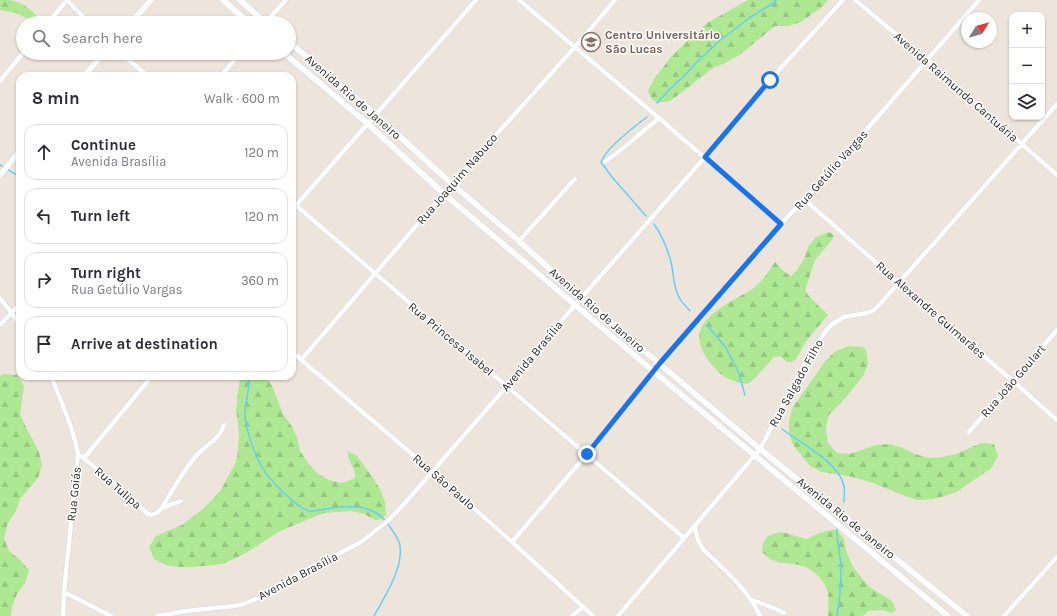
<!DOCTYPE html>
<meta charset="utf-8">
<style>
:root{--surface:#fff;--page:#f2f2f3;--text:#2b2b33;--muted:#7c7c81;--line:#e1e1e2}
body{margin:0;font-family:Karla,sans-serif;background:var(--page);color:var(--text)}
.controls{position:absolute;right:12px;top:12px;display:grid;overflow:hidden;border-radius:8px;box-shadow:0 1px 3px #0004}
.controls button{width:36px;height:36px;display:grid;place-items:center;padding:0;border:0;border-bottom:1px solid var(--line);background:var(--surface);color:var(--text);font:20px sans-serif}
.compass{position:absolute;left:961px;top:12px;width:36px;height:36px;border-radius:50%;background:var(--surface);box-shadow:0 1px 3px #0004;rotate:53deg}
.stop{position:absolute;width:12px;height:12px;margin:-9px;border:3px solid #1a73e8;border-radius:50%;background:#fff}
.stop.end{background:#1a73e8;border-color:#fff;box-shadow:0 1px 4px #0008}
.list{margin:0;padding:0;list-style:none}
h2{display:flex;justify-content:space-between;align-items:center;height:52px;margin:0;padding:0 16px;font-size:17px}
h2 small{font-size:13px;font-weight:400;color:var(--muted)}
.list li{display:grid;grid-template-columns:26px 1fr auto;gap:12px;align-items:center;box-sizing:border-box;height:56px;margin:0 8px 8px;padding:0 8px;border:1px solid var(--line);border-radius:12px}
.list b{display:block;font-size:15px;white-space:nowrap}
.list p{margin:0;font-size:13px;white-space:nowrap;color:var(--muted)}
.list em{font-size:13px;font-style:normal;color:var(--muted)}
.icon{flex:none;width:22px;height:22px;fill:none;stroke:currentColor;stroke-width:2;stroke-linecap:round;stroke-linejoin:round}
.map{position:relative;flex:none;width:1057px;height:616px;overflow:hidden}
.search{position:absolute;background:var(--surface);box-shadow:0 1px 3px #0004;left:16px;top:16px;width:280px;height:44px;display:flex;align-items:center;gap:10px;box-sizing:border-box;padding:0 14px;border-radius:22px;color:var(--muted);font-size:15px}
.panel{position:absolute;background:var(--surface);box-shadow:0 1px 3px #0004;left:16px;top:72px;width:280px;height:308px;border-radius:12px}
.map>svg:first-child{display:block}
.forest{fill:url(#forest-firs)}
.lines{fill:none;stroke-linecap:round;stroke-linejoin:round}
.stream{stroke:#65cef7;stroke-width:1.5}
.minor-casing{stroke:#d0d3e4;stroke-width:5.5}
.tertiary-casing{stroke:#d0d3e4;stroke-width:6}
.secondary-casing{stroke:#d0d3e4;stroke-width:7}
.minor{stroke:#fff;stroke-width:4.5}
.tertiary{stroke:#fff;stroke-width:5.5}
.secondary{stroke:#fff;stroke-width:6}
.route{stroke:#1a73e8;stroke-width:5}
.labels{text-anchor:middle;stroke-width:3;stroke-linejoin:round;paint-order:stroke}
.education-label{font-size:12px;font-weight:bold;fill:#785e54;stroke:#fff;text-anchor:start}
.street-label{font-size:12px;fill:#2a2a2a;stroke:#fff}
</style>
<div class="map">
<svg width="1057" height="616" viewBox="0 0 1057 616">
<defs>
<pattern id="forest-firs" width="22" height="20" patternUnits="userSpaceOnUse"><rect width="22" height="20" fill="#aee893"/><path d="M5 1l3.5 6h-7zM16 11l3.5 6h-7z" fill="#96c77f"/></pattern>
</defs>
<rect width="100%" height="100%" fill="#ede5db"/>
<path class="forest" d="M0,0C3,0 7,0 10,0C20,2 31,8 36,16L35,22L16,13L0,10Z
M748,0H828L822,7L801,22L788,26H775L738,56L725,63L713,68L681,93L670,101L657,103L652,99L648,91L654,79L671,57L680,48L707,23Z
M829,232L834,235L832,240L815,260L805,290L808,295L828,315L807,340L796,359L792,362H787L780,356L774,357L755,378L748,384C729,382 719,375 708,360C686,329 710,314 735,299C743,294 752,291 758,284C765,278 770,269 775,262L782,270L791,276L797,270L804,259L808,247L816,237Z
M849,346L862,347L866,349L868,364L863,376L847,396L828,416L826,429L828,443L837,453L850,454L876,445L890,444L903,448L915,454L929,458L942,457L956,454L981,443L994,444L998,456L991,468L958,491L945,496L932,499L918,500L905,496L873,483L848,476L822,472L810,466L793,445L789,433V420L793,407L826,360L836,351Z
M3,374L17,375L24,386L20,414L26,427L39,452L42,465L38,478L20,499L16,511L8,523L4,538L9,551L20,560L29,570L25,583L17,594L12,607L11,616H0V376Z
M240,376H266L273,388L283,414L291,425L297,437L300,451L308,463L317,473L329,480L342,483L355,478V472L349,460L348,451L357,456L373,478L380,489L385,502L386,515L381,519L377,520H375L364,514L351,511L324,513L280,531L246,553L234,559L222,564L193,567H179L166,565L154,559L149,547L156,536L182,525L203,509L212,500L221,490L236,462L238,449L239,436L238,423L236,410Z
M832,530H837L844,539L846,551L853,567L864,581L871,588L892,601L896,610L892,613L882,610L868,611L863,616H828C828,609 829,601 828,594C826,580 812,568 799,565C790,563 780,564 772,560C768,558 765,554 762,552L763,543L768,536L776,533L782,532L807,539L819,533Z"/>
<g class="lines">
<path class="stream" d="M657,103L671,88L688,72L697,62L718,42L749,18L772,4L776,0
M0,165L20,177
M646,216L612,177L601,162C606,148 635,126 647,117
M654,224C663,237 667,247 671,262C674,274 673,288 680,299C682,303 687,307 690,311
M707,325L726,348L738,371L745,395
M249,376C250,389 245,402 245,415C245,427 255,456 262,467C268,478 297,509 310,511C313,512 317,510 319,510C332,508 345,505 358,507C373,509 382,515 390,527C394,533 399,539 400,546C403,569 385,596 374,616
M782,429C800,443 839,462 844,486C845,491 844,497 844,502
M837,529C837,541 840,554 841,566C841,583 840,600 837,616"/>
<g class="minor-casing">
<path id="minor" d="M67,0L89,23
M519,0L659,118L781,224
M855,0L927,60L1057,175
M48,23L67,0
M265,23L286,0
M120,53L148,76
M221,76L240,53
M0,81L23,53
M605,162L627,145L659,118
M805,200L931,311L1013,381L1057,420
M292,202L684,538
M292,210L476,0
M519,241L572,182L575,179
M0,298L20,324
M0,325L20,304
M292,352L433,472L512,542L593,616
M301,360L452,184L575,47L615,0
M51,376C61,402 73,427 78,454L64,592L63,616
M969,432L1057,330
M78,454L105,475L148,514L152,515L157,513L162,508L181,501
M84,458L152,376
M162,508C172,490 184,470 197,455C207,444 219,440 224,425
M695,526C696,535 698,543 704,550C724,570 749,590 760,616
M512,542L587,454L660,363L781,224L829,173L979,0
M64,592L111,616
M750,599L776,609L784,613
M157,616L186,611L234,606L244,604L259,598L307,569L344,551L361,542L389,520L405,503L507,386L575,305L705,157L770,80L843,0
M572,616L583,607
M618,616L760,449L811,351L826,331L831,325L844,317L867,313L874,310L881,303L1057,104
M1004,616L1057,557"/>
</g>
<g class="tertiary-casing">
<path id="tertiary" d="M131,23L151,0
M84,76L104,53
M0,175L20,151"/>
</g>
<g class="secondary-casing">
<path id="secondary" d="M223,0L249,23
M240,0L266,23
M289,42L376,115L452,184L519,241L582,298L760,449L967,616
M284,53L368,124L444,194L653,371L948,616"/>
</g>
<use href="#minor" class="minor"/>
<use href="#tertiary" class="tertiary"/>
<use href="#secondary" class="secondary"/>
</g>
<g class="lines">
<path class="route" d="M587,454L660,363L781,224L705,157L770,80"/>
</g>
<defs>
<g id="university-ring" transform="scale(1)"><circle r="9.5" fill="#fff" stroke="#8d6e63" stroke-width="1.5"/><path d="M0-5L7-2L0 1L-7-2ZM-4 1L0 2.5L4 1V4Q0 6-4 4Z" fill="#8d6e63"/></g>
</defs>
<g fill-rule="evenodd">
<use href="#university-ring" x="591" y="42"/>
</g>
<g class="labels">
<g class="education-label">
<text x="605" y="39">Centro Universitário<tspan x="605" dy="14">São Lucas</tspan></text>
</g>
<g class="street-label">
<text transform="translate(956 87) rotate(41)" y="4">Avenida Raimundo Cantuária</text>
<text transform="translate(353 97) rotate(41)" y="4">Avenida Rio de Janeiro</text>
<text transform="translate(831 170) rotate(-48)" y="4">Rua Getúlio Vargas</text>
<text transform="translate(457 179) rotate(-49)" y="4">Rua Joaquim Nabuco</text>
<text transform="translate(597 310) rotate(41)" y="4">Avenida Rio de Janeiro</text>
<text transform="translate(931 310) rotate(41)" y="4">Rua Alexandre Guimarães</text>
<text transform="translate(451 339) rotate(40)" y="4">Rua Princesa Isabel</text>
<text transform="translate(532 356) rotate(-50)" y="4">Avenida Brasília</text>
<text transform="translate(1013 381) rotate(-49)" y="4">Rua João Goulart</text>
<text transform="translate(796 383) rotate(-61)" y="4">Rua Salgado Filho</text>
<text transform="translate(444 482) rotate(41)" y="4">Rua São Paulo</text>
<text transform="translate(118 488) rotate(41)" y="4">Rua Tulipa</text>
<text transform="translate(74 494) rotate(-84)" y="4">Rua Goiás</text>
<text transform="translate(846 518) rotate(39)" y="4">Avenida Rio de Janeiro</text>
<text transform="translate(298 576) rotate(-28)" y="4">Avenida Brasília</text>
</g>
</g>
</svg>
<div class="controls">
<button>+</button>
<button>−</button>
<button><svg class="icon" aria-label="layers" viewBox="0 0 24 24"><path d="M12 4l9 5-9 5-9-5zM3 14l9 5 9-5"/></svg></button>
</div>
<svg class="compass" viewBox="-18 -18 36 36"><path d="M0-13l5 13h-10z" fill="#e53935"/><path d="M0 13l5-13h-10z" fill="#7c7c81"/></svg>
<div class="stop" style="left:770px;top:80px"></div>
<div class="stop end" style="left:587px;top:454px"></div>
<div class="search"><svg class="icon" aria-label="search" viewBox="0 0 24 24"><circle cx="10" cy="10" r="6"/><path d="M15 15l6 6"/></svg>Search here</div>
<section class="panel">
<h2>8 min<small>Walk · 600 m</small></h2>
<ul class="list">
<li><svg class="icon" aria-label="ahead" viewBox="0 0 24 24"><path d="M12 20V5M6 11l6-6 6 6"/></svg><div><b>Continue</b><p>Avenida Brasília</p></div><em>120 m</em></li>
<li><svg class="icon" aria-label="left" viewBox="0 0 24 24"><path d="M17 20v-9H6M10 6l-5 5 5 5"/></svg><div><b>Turn left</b></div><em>120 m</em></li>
<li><svg class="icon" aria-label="right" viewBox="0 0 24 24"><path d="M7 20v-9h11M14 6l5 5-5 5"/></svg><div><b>Turn right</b><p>Rua Getúlio Vargas</p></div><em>360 m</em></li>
<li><svg class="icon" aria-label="arrive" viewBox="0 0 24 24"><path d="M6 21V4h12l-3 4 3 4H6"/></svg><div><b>Arrive at destination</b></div></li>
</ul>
</section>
</div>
